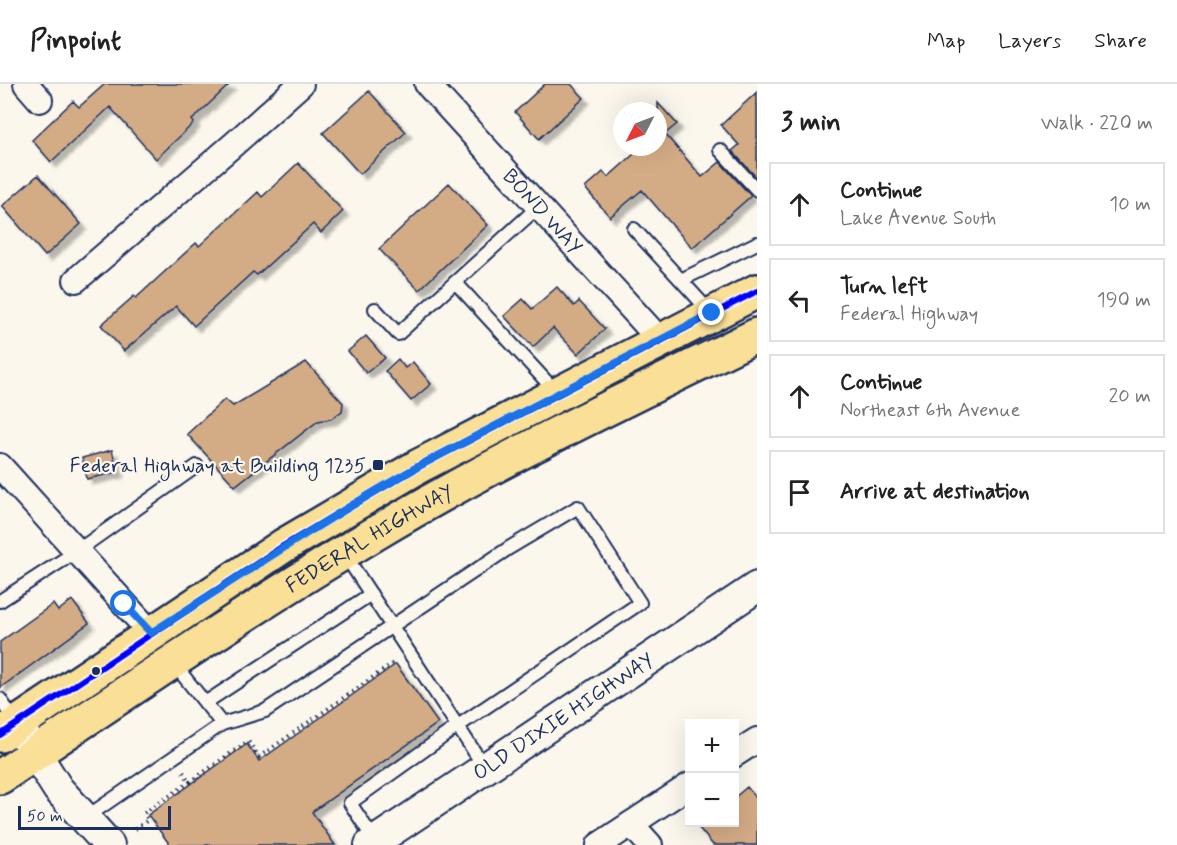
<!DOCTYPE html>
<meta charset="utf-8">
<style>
:root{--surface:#fff;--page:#f6f6f6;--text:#222;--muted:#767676;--line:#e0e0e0}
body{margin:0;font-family:Mynerve,sans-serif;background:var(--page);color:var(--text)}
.controls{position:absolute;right:18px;bottom:18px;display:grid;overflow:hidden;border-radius:0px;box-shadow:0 6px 24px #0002}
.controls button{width:54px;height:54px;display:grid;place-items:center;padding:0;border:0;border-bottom:2px solid var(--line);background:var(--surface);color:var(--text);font:30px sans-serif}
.compass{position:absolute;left:613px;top:18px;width:54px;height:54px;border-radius:50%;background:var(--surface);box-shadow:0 6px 24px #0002;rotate:228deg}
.scale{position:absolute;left:18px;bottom:15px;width:153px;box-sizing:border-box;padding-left:6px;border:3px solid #1b2f5e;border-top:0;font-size:16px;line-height:21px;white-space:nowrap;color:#1b2f5e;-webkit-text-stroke:4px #fbf7ec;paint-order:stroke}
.stop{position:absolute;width:18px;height:18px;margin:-14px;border:4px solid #1a73e8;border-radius:50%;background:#fff}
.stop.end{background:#1a73e8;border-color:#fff;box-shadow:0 2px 6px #0008}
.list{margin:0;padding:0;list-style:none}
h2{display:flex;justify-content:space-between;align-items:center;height:78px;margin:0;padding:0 24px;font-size:26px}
h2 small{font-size:20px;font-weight:400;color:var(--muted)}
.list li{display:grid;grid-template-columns:39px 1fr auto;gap:18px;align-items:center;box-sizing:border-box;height:84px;margin:0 12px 12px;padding:0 12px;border:2px solid var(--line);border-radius:0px}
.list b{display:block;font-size:22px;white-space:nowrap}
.list p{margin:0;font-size:20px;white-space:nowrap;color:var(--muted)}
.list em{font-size:20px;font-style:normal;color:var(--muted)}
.icon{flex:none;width:33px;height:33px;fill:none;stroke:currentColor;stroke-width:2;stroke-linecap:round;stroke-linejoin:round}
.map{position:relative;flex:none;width:757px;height:761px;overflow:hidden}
header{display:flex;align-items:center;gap:36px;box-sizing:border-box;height:84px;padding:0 30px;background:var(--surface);border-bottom:2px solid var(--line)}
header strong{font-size:28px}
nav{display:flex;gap:33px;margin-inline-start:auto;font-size:21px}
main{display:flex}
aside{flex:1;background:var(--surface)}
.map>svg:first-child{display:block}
.building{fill:#d3ab85;stroke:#1b2f5e;stroke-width:1.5;filter:url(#shadow)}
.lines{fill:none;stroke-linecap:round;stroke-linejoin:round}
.service-casing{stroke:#1b2f5e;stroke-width:16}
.minor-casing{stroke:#1b2f5e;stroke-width:28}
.tertiary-casing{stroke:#1b2f5e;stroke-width:34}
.primary-casing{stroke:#1b2f5e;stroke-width:38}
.path{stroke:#1b2f5e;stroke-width:4;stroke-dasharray:1.5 4.5;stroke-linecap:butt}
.service{stroke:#fbf7ec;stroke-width:12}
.minor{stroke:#fbf7ec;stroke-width:24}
.tertiary{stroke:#fbf7ec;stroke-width:30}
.primary{stroke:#fadf96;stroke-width:33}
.bus-1-casing{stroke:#fbf7ec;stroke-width:10}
.bus-1{stroke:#00f;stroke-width:6}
.route{stroke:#1a73e8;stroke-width:8}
.poi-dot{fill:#1b2f5e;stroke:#fbf7ec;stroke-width:2}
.labels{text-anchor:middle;stroke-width:4.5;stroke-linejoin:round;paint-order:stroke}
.street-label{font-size:21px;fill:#1b2f5e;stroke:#fbf7ec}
.poi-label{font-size:21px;fill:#1b2f5e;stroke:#fbf7ec;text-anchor:end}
</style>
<header>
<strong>Pinpoint</strong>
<nav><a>Map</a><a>Layers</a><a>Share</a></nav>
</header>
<main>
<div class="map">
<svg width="757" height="761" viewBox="0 0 757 761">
<defs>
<filter id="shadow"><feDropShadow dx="5.5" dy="5.5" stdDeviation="1.5" flood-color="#0004"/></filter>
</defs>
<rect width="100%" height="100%" fill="#fbf7ec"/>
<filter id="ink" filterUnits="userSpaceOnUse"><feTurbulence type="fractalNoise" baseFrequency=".0167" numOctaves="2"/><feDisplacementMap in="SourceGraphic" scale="12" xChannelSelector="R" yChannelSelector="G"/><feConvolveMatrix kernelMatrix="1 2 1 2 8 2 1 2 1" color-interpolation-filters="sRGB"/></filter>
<g filter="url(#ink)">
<path class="building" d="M105,0H230L192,36L194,39L156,75L110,23L51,78L32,56L73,17L79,23Z
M545,0H571L584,14L539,55L515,28Z
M369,7L406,48L360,90L323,49Z
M757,8V94L732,67L739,61L721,41Z
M658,19L677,40L665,50L702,93L720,78L751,112L692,164L642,106L610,133L585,104L603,88L608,93L642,63H658Z
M298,79L343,127L321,149L313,140L257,191L253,188L194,242L176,222L124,267L101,241L134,212L136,214L196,159L199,162L258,108L262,113Z
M38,91L81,140L45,172L2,122Z
M449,99L488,141L419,206L379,165Z
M557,203L574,222L579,217L605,245L578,270L553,244L533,263L504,232L523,215L532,225Z
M366,252L385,274L366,289L348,267Z
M398,275L405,284L413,278L431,300L411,317L385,287Z
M306,278L343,319L342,327L331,335L318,337L235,402L187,350L225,315L233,322Z
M112,366L118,388L87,395L82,374Z
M72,516L89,539L0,604V558L53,520L58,527Z
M396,580L438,639L312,728L335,761H170L148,731L247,660L259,677Z
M747,703L757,715V761H713L694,738H735V713Z"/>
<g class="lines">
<g class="service-casing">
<path id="service" d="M720,66L757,106
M634,145L711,229
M681,196L757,159
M455,198L557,309
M375,225L398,250L538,123
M345,471L485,684
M0,517L77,467L197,382
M174,580L222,640
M0,615L16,639
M205,619L371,510
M85,734L222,640L265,627L509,464L578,423L640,519L458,642L350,719L375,757"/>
</g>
<g class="minor-casing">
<g id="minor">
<path d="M26,0L40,16"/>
<path id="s1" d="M427,0L660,256"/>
<path d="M76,196L234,60L301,0"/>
<path d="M0,382L151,549"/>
<path d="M734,671L757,656"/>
<path d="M631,740L650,761"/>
<path d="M599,761L690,701"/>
</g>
</g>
<g class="tertiary-casing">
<g id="tertiary">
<path d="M17,640L58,705L109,761"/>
<path id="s2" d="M370,761L757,503"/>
</g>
</g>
<g class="primary-casing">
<g id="primary">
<path d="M0,651L283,462L419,382L757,207"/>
<path id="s3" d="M0,693C124,610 247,526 376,449C499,375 629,314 757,251"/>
</g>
</g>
<path class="path" d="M190,698L248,657L259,673L396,577
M135,745L148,736L144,729L190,698L181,685"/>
<use href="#service" class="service"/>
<use href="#minor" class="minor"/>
<use href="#tertiary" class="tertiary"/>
<use href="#primary" class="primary"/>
<g class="bus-1-casing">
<path id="bus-1" d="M0,651L283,462L419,382L757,207"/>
</g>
<use href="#bus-1" class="bus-1"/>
</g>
</g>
<g class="lines" filter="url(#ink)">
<path class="route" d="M124,520L151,549C240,492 327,434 419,382L712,229"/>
</g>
<g class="poi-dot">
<rect x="372" y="375" width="12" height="12" rx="3"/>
<circle cx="96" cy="587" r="5"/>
</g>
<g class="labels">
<g class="street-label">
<text dy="7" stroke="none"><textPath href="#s1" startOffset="172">BOND WAY</textPath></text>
<text dy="7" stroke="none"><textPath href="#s3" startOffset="440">FEDERAL HIGHWAY</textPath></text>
<text dy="7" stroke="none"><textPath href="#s2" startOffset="232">OLD DIXIE HIGHWAY</textPath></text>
</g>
<g class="poi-label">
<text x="366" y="388">Federal Highway at Building 1235</text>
</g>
</g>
</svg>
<div class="controls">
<button>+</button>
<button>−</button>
</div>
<svg class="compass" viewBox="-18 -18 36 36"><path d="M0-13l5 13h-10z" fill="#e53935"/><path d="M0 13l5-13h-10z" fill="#767676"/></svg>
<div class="scale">50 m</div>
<div class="stop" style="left:124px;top:520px"></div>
<div class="stop end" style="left:712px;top:229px"></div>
</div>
<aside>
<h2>3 min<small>Walk · 220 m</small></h2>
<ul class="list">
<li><svg class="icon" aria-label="ahead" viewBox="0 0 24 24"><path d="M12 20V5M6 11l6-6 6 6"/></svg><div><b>Continue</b><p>Lake Avenue South</p></div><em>10 m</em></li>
<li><svg class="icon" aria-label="left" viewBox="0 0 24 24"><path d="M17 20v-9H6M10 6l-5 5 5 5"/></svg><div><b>Turn left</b><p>Federal Highway</p></div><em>190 m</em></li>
<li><svg class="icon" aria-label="ahead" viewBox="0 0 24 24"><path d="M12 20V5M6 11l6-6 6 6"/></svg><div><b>Continue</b><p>Northeast 6th Avenue</p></div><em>20 m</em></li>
<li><svg class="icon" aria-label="arrive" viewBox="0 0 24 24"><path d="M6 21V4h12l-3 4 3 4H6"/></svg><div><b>Arrive at destination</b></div></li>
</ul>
</aside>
</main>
